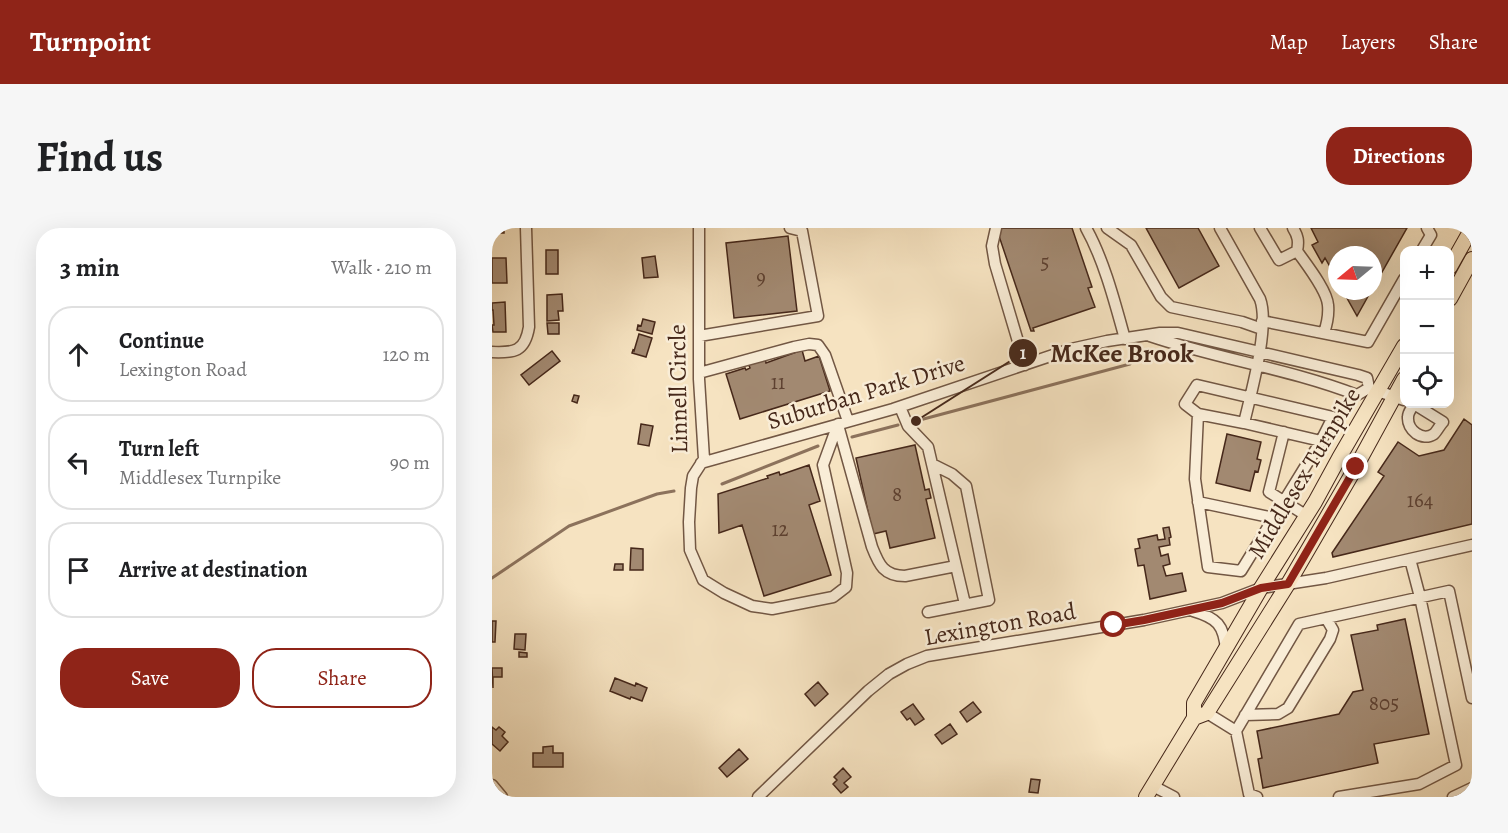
<!DOCTYPE html>
<meta charset="utf-8">
<style>
:root{--surface:#fff;--page:#f6f6f6;--text:#202124;--muted:#757577;--line:#e0e0e0;--accent:#8f2418}
body{margin:0;font-family:Alegreya,serif;background:var(--page);color:var(--text)}
.controls{position:absolute;right:18px;top:18px;display:grid;overflow:hidden;border-radius:12px;box-shadow:0 6px 24px #0002}
.controls button{width:54px;height:54px;display:grid;place-items:center;padding:0;border:0;border-bottom:2px solid var(--line);background:var(--surface);color:var(--text);font:30px sans-serif}
.compass{position:absolute;left:836px;top:18px;width:54px;height:54px;border-radius:50%;background:var(--surface);box-shadow:0 6px 24px #0002;rotate:251deg}
.stop{position:absolute;width:18px;height:18px;margin:-14px;border:4px solid #8f2418;border-radius:50%;background:#fff}
.stop.end{background:#8f2418;border-color:#fff;box-shadow:0 2px 6px #0008}
.list{margin:0;padding:0;list-style:none}
h2{display:flex;justify-content:space-between;align-items:center;height:78px;margin:0;padding:0 24px;font-size:26px}
h2 small{font-size:20px;font-weight:400;color:var(--muted)}
.list li{display:grid;grid-template-columns:39px 1fr auto;gap:18px;align-items:center;box-sizing:border-box;height:96px;margin:0 12px 12px;padding:0 12px;border:2px solid var(--line);border-radius:24px}
.list b{display:block;font-size:22px;white-space:nowrap}
.list p{margin:0;font-size:20px;white-space:nowrap;color:var(--muted)}
.list em{font-size:20px;font-style:normal;color:var(--muted)}
.actions{display:flex;gap:12px;padding:18px 24px}
.actions a{flex:1;padding:14px 0;border:2px solid var(--accent);border-radius:24px;text-align:center;font-size:21px;color:var(--accent)}
.actions .main{background:var(--accent);color:#fff}
.icon{flex:none;width:33px;height:33px;fill:none;stroke:currentColor;stroke-width:2;stroke-linecap:round;stroke-linejoin:round}
.map{position:relative;flex:none;width:980px;height:569px;overflow:hidden;border-radius:24px}
header{display:flex;align-items:center;gap:36px;box-sizing:border-box;height:84px;padding:0 30px;background:var(--accent);color:#fff}
header strong{font-size:28px}
nav{display:flex;gap:33px;margin-inline-start:auto;font-size:21px}
.intro{display:flex;align-items:center;justify-content:space-between;box-sizing:border-box;height:144px;padding:0 36px}
h1{margin:0;font-size:42px}
.button{padding:15px 27px;border-radius:24px;background:var(--accent);color:#fff;font-size:21px;font-weight:700}
main{display:flex;gap:36px;padding:0 36px}
aside{flex:1;background:var(--surface);border-radius:24px;box-shadow:0 6px 24px #0002}
.map>svg:first-child{display:block}
.lines{fill:none;stroke-linecap:round;stroke-linejoin:round}
.stream{stroke:#8c725c;stroke-width:3}
.building{fill:#a28971;stroke:#46281a;stroke-width:1.5}
.minor-casing{stroke:#725744;stroke-width:13}
.major-casing{stroke:#46281a;stroke-width:16}
.minor{stroke:#f9edd7;stroke-width:10}
.major{stroke:#f6e3c1;stroke-width:14}
.route{stroke:#8f2418;stroke-width:8}
.labels{text-anchor:middle;stroke-width:5;stroke-linejoin:round;paint-order:stroke}
.number-label{font-size:21px;fill:#5d4030}
.street-label{font-size:24px;fill:#46281a;stroke:#f9edd7}
.leader{fill:none;stroke:#46281a;stroke-width:2}
.callout-dot{fill:#46281a;stroke:#f9edd7;stroke-width:2}
.mark-label{font-size:18px;text-anchor:middle;font-weight:bold;fill:#fff}
.callout-label{font-size:26px;text-anchor:middle;font-weight:bold;fill:#46281a;stroke:#f9edd7;stroke-width:5;stroke-linejoin:round;paint-order:stroke}
</style>
<header>
<strong>Turnpoint</strong>
<nav><a>Map</a><a>Layers</a><a>Share</a></nav>
</header>
<div class="intro"><h1>Find us</h1><a class="button">Directions</a></div>
<main>
<aside>
<h2>3 min<small>Walk · 210 m</small></h2>
<ul class="list">
<li><svg class="icon" aria-label="ahead" viewBox="0 0 24 24"><path d="M12 20V5M6 11l6-6 6 6"/></svg><div><b>Continue</b><p>Lexington Road</p></div><em>120 m</em></li>
<li><svg class="icon" aria-label="left" viewBox="0 0 24 24"><path d="M17 20v-9H6M10 6l-5 5 5 5"/></svg><div><b>Turn left</b><p>Middlesex Turnpike</p></div><em>90 m</em></li>
<li><svg class="icon" aria-label="arrive" viewBox="0 0 24 24"><path d="M6 21V4h12l-3 4 3 4H6"/></svg><div><b>Arrive at destination</b></div></li>
</ul>
<div class="actions"><a class="main">Save</a><a>Share</a></div>
</aside>
<div class="map">
<svg width="980" height="569" viewBox="0 0 980 569">
<rect width="100%" height="100%" fill="#f6e3c1"/>
<filter id="stains"><feTurbulence type="fractalNoise" baseFrequency=".00333" numOctaves="4"/><feColorMatrix values="0 0 0 0 .2 0 0 0 0 .09 0 0 0 0 .02 0 0 0 .5 -.17"/></filter>
<radialGradient id="worn" r=".72"><stop offset=".6" stop-color="#630" stop-opacity="0"/><stop offset="1" stop-color="#630" stop-opacity=".3"/></radialGradient>
<g class="lines">
<path class="stream" d="M424,193L638,136
M360,209L406,197
M230,256L326,218
M0,350L77,298L165,266L182,263"/>
</g>
<path class="building" d="M0,0H12V5H0Z
M507,0H580L600,59L596,60L603,79L541,100L542,103H539L507,8Z
M654,0H706L727,38L687,60Z
M819,0H915L881,60V27H845V51L833,30L830,35L820,17L826,14Z
M296,8L305,83L242,90L234,15Z
M54,22H66V46H54Z
M163,28L166,49L152,50L150,30Z
M0,30H14L15,55H0Z
M851,63H879L865,88Z
M70,66L71,83H66L67,92L55,93V67Z
M13,74L14,104H1L0,97H2L1,82H0V75Z
M151,91L163,94L160,106L145,102L146,97L149,98Z
M55,95H67V106H56Z
M147,106L160,110L154,129L140,125L141,122L142,123Z
M310,122L313,133L327,128L338,163L248,191L234,146L253,140L254,142L258,140L256,135L273,130L274,135Z
M60,123L68,133L37,157L29,147Z
M82,167L87,168L85,175L80,173Z
M972,191L980,197V296L841,329L840,325L892,248L886,244L906,214L927,228L952,222Z
M149,196L161,198L157,218L146,216Z
M735,206L769,214L765,231L769,232L766,244L763,243L758,263L724,255Z
M423,217L433,262L437,261L439,270L434,271L443,310L398,320L394,303L381,306L364,230Z
M317,237L328,273L317,277L339,347L272,368L250,297L227,305L226,266L276,250L275,248L287,244L288,247Z
M677,299L679,309L677,310L678,317L667,319L669,328L676,326L678,336L671,338L674,348L690,345L694,363L658,371L652,337L646,338L643,321L648,320L646,311L665,307L666,312L673,311L671,300Z
M139,320L151,321V342H138Z
M123,336H131V342H122Z
M913,391L937,506L882,516L886,535L771,560L766,531L770,530L765,503L847,486L861,464L871,462L859,407L886,402L885,397Z
M0,393H4L3,414H0Z
M23,406H34L33,422L22,421Z
M27,424L35,425V429H27Z
M0,440H10V449H1V460Z
M123,450L143,458L144,455L155,460L150,473L139,469L138,471L118,463Z
M326,454L336,466L323,478L313,466Z
M481,474L489,484L475,494L468,484Z
M421,476L432,491L423,497L418,490L415,492L409,484Z
M458,496L465,506L450,516L443,507Z
M0,499L4,502L7,499L13,504L10,508L16,514L8,523L0,516Z
M61,518V525H71V539H41V525H51V519Z
M247,521L256,531L235,549L227,540Z
M351,540L359,549L352,555L356,559L349,565L341,556L345,552L342,549Z
M539,551L548,552L546,565L537,564Z"/>
<g class="lines">
<g class="minor-casing">
<path id="minor" d="M207,0V151L212,231L201,248L199,260L197,294L198,322L211,352L232,365L260,378L280,381L341,369L354,359L355,345L331,237L346,196
M504,0L500,18L503,36L533,137
M594,0C612,32 623,75 633,111
M615,0L639,17L669,69L679,79L750,94L770,101
M768,0L787,32L805,23C814,36 835,62 836,77C837,87 835,96 832,105
M801,0C806,8 807,13 805,23
M930,22L939,7L935,0
M770,93L876,114L912,51
M207,108L326,88L310,3L298,0
M658,108C726,131 798,141 865,167L877,160L912,172
M0,124C22,125 33,124 37,99L34,0
M207,145L302,119L317,116L326,117L333,127L356,193
M921,176H922L951,194C948,197 945,203 942,206C930,214 915,202 916,189C916,184 920,180 922,176
M408,179L416,198L436,219L473,376
M706,186L693,176L705,157L841,189L829,213L749,343L716,339L703,251L706,186L752,195C759,165 778,98 768,71L728,0
M752,195L829,213
M346,197L380,319C387,337 392,348 413,348L464,338
M792,204L777,264L815,288
M209,235L401,181L579,121L615,113L668,105H686L866,147L875,150L877,160
M706,274L782,290
M701,383C725,390 732,397 734,422
M436,384L497,372L474,258L460,246L440,236
M715,485L744,503
M753,487L786,486L796,480L838,411L841,402L834,390
M0,557L10,569
M661,558L682,569
M266,569L376,463L397,446L415,436L435,428L652,392L730,375L769,360L834,350L980,317
M765,569L757,566L744,503L807,396L957,363L980,470
M847,569L927,556L964,537L928,369L918,331
M961,569L980,560"/>
</g>
<g class="major-casing">
<path id="major" d="M958,39L980,0
M958,71L980,31
M702,490L715,485L796,356L864,239L912,151
M654,569L702,490V475L769,360L823,274L847,230L912,118"/>
</g>
<use href="#minor" class="minor"/>
<use href="#major" class="major"/>
</g>
<g class="lines">
<path class="route" d="M622,397L652,392L730,375L769,360L796,356L864,239"/>
</g>
<g class="labels">
<g class="number-label">
<text x="553" y="41">5</text>
<text x="269" y="56">9</text>
<text x="286" y="161">11</text>
<text x="405" y="273">8</text>
<text x="928" y="279">164</text>
<text x="288" y="308">12</text>
<text x="892" y="482">805</text>
</g>
<g class="street-label">
<text transform="translate(186 161) rotate(-91)" y="8">Linnell Circle</text>
<text transform="translate(374 164) rotate(-17)" y="8">Suburban Park Drive</text>
<text transform="translate(812 245) rotate(-59)" y="8">Middlesex Turnpike</text>
<text transform="translate(508 396) rotate(-10)" y="8">Lexington Road</text>
</g>
</g>
<path class="leader" d="M424 193L531 125"/>
<g class="callout-dot">
<circle cx="424" cy="193" r="6"/>
<circle cx="531" cy="125" r="15"/>
</g>
<g class="mark-label">
<text x="531" y="131">1</text>
</g>
<g class="callout-label">
<text x="630" y="134">McKee Brook</text>
</g>
<rect width="100%" height="100%" filter="url(#stains)"/>
<rect width="100%" height="100%" fill="url(#worn)"/>
</svg>
<div class="controls">
<button>+</button>
<button>−</button>
<button><svg class="icon" aria-label="locate" viewBox="0 0 24 24"><circle cx="12" cy="12" r="6"/><path d="M12 2v4M12 18v4M2 12h4M18 12h4"/></svg></button>
</div>
<svg class="compass" viewBox="-18 -18 36 36"><path d="M0-13l5 13h-10z" fill="#e53935"/><path d="M0 13l5-13h-10z" fill="#757577"/></svg>
<div class="stop" style="left:622px;top:397px"></div>
<div class="stop end" style="left:864px;top:239px"></div>
</div>
</main>
